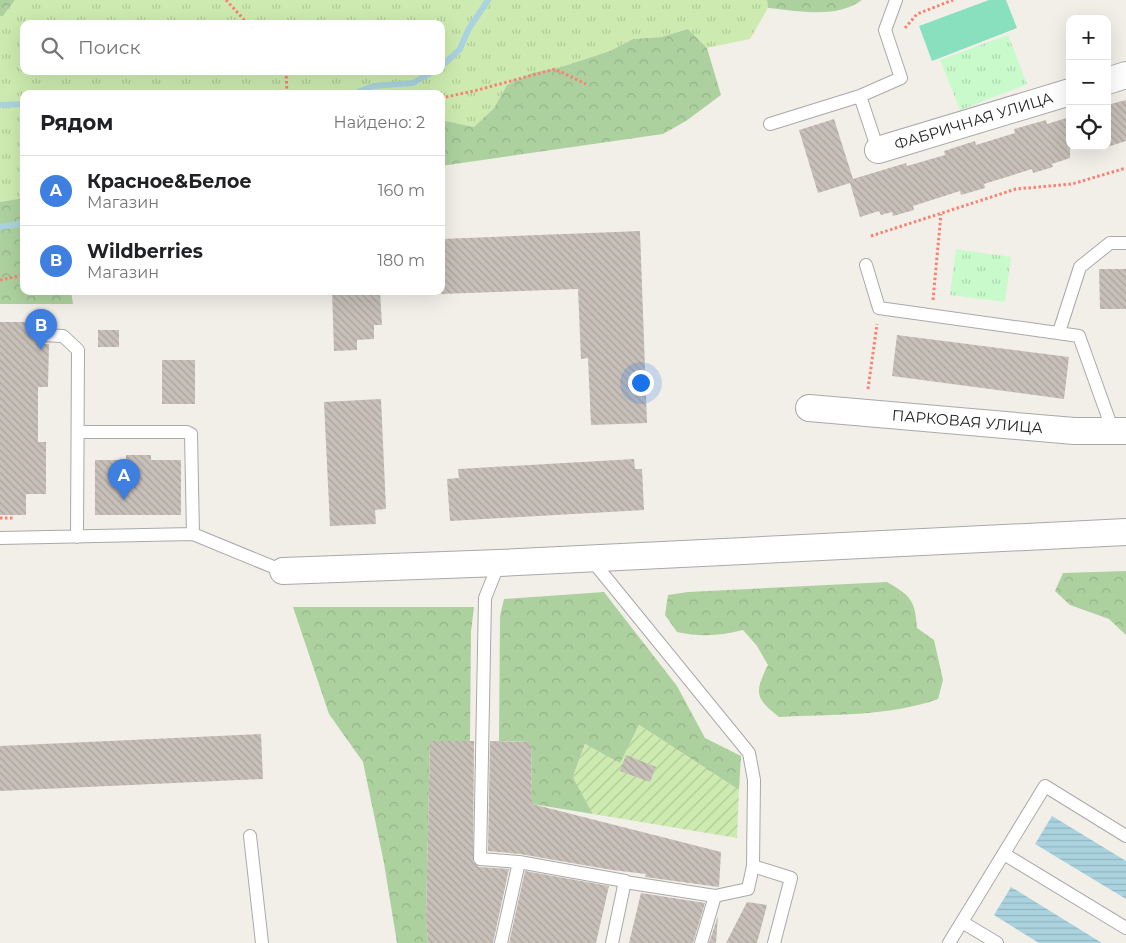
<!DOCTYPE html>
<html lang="ru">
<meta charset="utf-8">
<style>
:root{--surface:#fff;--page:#f6f6f6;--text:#202124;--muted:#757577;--line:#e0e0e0;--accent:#d40000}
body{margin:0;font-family:Montserrat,sans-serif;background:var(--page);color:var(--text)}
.controls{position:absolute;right:15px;top:15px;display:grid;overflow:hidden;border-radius:10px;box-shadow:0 5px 20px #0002}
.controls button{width:45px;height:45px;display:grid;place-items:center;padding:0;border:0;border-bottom:1px solid var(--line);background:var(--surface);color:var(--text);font:25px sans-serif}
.you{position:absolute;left:640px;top:382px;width:18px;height:18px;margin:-12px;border:4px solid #fff;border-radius:50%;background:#1a73e8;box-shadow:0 0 0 8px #1a73e833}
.badge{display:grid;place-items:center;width:32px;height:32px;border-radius:50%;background:var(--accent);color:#fff;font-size:16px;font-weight:700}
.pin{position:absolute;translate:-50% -41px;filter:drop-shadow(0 1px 2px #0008)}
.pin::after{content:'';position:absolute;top:26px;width:18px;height:15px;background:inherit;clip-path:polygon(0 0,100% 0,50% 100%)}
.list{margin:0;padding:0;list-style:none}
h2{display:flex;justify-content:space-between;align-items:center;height:65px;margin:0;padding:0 20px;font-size:21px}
h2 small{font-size:16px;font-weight:400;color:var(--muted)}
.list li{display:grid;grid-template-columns:32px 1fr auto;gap:15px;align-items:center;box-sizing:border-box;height:70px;padding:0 20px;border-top:1px solid var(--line)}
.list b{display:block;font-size:19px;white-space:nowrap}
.list p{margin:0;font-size:16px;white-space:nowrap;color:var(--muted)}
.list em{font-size:16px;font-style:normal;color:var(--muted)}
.icon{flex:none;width:28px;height:28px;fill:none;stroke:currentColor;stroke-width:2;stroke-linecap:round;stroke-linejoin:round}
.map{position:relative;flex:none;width:1126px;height:943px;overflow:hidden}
.search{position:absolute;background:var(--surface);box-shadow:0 5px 20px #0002;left:20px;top:20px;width:425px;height:55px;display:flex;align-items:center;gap:12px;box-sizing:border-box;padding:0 18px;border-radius:10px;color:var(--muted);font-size:19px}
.panel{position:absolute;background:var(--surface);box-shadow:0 5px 20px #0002;left:20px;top:90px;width:425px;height:205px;border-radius:10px}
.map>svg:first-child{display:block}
.grass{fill:url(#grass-tufts);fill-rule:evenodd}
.forest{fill:url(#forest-crowns)}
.park{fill:url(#park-tufts)}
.garden{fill:url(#garden-furrows)}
.pitch{fill:#88e0be}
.water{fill:url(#water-rules)}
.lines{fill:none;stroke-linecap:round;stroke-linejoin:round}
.stream{stroke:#aad3df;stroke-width:6}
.building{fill:url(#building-back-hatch)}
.service-casing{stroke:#a9a9a9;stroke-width:14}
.minor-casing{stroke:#a9a9a9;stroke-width:28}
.path{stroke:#fa8072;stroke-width:3;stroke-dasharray:2.5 2.5;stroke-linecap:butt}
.service{stroke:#fff;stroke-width:12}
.minor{stroke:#fff;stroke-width:26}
.labels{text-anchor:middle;stroke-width:5;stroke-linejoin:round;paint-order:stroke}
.street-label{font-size:15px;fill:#222;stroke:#fff}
</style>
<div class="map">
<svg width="1126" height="943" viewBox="0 0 1126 943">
<defs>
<pattern id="grass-tufts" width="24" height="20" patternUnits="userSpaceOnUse" patternTransform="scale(1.25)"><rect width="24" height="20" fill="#cdebb0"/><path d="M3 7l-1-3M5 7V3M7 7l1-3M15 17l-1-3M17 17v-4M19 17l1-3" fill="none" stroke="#b0c997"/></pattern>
<pattern id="forest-crowns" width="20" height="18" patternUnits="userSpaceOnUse" patternTransform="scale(1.25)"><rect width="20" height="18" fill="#add19e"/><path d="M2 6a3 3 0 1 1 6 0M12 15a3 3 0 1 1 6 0" fill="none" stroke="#95b388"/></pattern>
<pattern id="park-tufts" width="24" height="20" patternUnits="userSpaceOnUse" patternTransform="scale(1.25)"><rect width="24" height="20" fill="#c8facc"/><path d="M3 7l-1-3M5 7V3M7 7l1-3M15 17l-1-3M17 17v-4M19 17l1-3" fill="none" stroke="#acd6af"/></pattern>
<pattern id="garden-furrows" width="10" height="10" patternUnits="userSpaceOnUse" patternTransform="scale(1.25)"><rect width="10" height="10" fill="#cdebb0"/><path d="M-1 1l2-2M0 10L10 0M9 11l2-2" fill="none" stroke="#b0c997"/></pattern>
<pattern id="water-rules" width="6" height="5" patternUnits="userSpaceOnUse" patternTransform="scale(1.25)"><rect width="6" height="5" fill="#aad3df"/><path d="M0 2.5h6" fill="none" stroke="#92b5bf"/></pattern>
<pattern id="building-back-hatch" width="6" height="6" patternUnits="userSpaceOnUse" patternTransform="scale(1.25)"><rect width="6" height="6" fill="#c7bfb8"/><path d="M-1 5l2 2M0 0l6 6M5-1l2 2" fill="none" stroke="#aba49e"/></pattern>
</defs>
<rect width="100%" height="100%" fill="#f2efe9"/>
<path class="grass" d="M15,0H767L768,8L750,39L707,48L688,29L661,37L633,39L610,51L561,67L532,73L507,85L494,108L474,127L441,120V94H251L237,92L24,94V198L0,202V16H3ZM24,24H441V71H24Z"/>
<path class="forest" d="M0,0H15L3,16H0Z
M767,0H862C836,19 799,11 768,8Z
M688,29L707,48L721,95L686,121L663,134L441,166V120L474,127L494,108L507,85L532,73L561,67L610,51L633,39L661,37Z
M24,198V291H71L73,304H0V202Z
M1126,571V635L1109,619L1070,605L1055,591L1063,573Z
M887,582C911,596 915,600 917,628L934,640L943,680L938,699C888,717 832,714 779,717C755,698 754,693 768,665L757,646L743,630C719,636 701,637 677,632L665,615L668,595L688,592Z
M604,592L677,686L705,738L741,756L739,790L639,725L620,764L585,744L573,777L593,814L532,804L531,742L499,741L500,616L504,599Z
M293,607H474L471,632L470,741H430L426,919L428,943H397L384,863L363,762L329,714Z"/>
<path class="park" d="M1008,35L1027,84L960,110L940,60Z
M956,249L1011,257L1005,302L950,295Z"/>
<path class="garden" d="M639,725L739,790L737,838L593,814L573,777L585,744L620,763Z"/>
<path class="pitch" d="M989,0H1006L1017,28L932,61L919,26Z"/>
<path class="water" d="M1052,816L1126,861V899L1035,844Z
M1011,887L1102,943H1039L994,915Z"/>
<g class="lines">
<path class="stream" d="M441,67L460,49L468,30L488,0
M352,94L374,86L413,83L434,71
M0,105L24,104
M0,227L24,223"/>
</g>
<path class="building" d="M1126,100V141L1107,147V105Z
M1070,117V158L1052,164L1053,167L1033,173L1032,169L984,184L985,188L961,195L960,191L913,206L914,210L893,216L892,212L881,215L879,211L860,217L850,183L818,193L799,130L834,119L853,179L906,163L907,166L945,155L944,151L975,141L976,145L1015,133L1014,129L1046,120L1047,124Z
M640,231L647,423L591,425L588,358L581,359L578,289L441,294V239Z
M1099,269H1126V309H1100Z
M332,291H380L382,325H374V339L357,340V350L334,351Z
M0,322H40V327L33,331V338L40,344H49L48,387H38V442H46V494H26V515H0Z
M98,330H119V347H98Z
M897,335L1069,357L1064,399L892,376Z
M162,360H195V404H162Z
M381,399L386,509L375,510L376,524L330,526L324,402Z
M126,455H151V460H181V515H95V460H126Z
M634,459L635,469H642L644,510L450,521L447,479L459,478L458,469Z
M261,734L263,779L0,791V746Z
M430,741H474L473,862L479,867L509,869L493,943H428L426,919Z
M490,741L531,742L532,804L721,852L719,887L645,877L646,874L612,870L520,854L488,851Z
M626,755L656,767L650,782L620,771Z
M525,871L609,886L596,943H509Z
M641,893L705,903L693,943H629Z
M747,902L767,905L757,943H726Z
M718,916L716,943H709Z"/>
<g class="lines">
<g class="service-casing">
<path id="service" d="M860,96L901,78L885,30L896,0
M770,124L860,96L878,150
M866,265L879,308L1079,336L1113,431
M1059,332L1080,267L1110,243H1126
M40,335L63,336L78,350L77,537
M193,534L283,571
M0,538L193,534L191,434L187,432H78
M590,558L749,753L754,780L753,866L791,878L774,943
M499,563L485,598L480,859L519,862
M250,836L262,943
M1004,854L1126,928
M625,882L715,896L701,943
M715,896L748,889L753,866
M962,922L997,943
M501,943L519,862L625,881L612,943
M949,943L1045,786L1126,836"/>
</g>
<g class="minor-casing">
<g id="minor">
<path d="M1107,81L1126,75"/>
<path id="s1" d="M878,150L1070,92"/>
<path id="s2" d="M809,408L1074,431H1126"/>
<path d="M283,571L499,563L1126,532"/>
</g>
</g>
<path class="path" d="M226,0L248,24
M905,28L917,14L953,0
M286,71L287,94
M441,98L474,91L555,69L586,84
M871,236L1016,189L1072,184L1126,168
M0,280L24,275
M933,300L941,214
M868,389L877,324
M0,518H14"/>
<use href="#service" class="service"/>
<use href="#minor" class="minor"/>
</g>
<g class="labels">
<g class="street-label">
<text dy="5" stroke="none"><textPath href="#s1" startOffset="100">ФАБРИЧНАЯ УЛИЦА</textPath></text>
<text dy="5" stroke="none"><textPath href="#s2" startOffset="159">ПАРКОВАЯ УЛИЦА</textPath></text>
</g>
</g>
</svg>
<div class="controls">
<button>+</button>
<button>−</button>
<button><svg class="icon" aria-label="locate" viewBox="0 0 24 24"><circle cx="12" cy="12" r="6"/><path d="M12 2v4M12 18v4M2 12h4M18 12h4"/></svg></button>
</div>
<div class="you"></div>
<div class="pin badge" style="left:124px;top:500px;background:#3f7fe0">A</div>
<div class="pin badge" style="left:41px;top:350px;background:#3f7fe0">B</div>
<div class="search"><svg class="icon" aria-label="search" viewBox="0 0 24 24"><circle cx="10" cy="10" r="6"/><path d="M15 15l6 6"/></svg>Поиск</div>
<section class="panel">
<h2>Рядом<small>Найдено: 2</small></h2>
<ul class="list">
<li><span class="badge" style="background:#3f7fe0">A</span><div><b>Красное&amp;Белое</b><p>Магазин</p></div><em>160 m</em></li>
<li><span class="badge" style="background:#3f7fe0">B</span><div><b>Wildberries</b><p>Магазин</p></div><em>180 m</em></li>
</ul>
</section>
</div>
